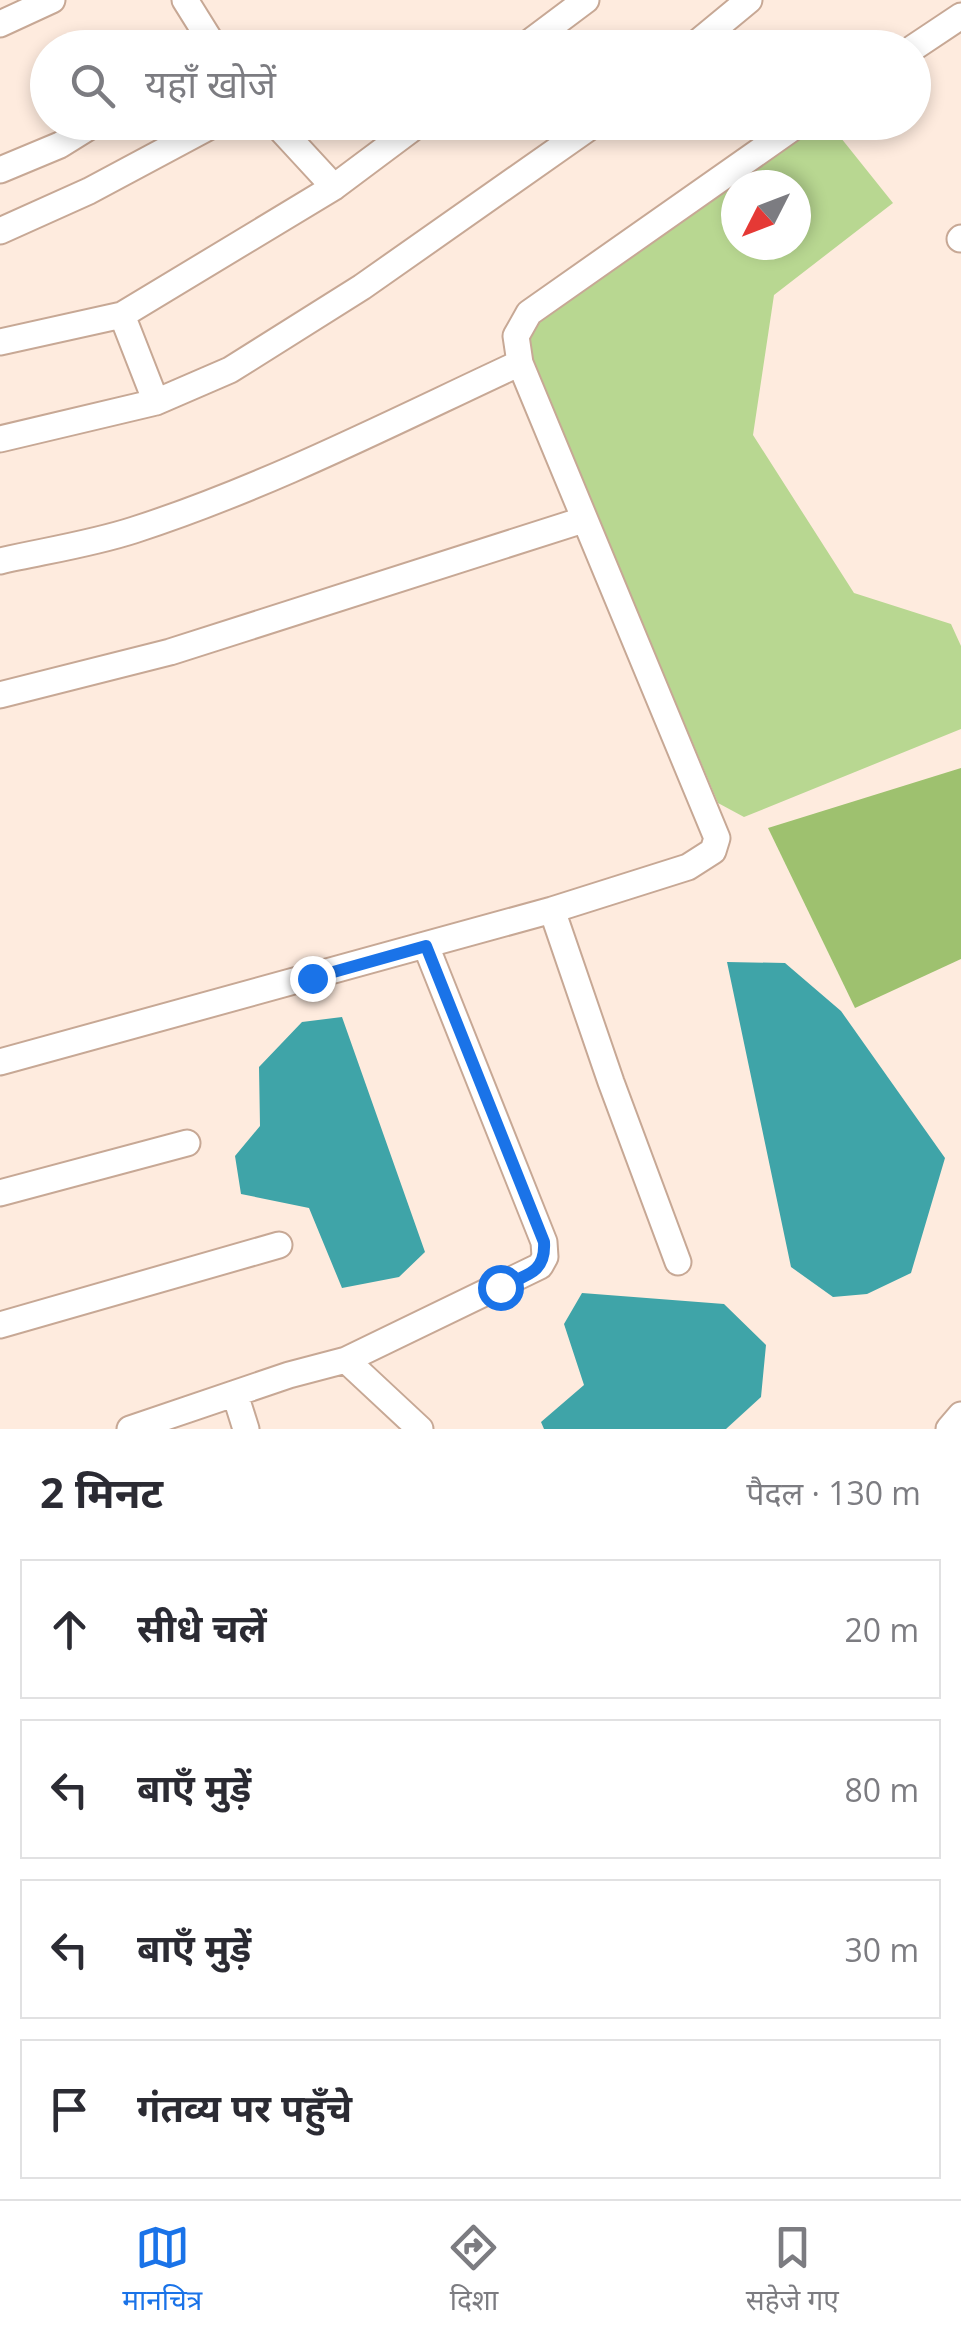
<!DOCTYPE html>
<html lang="hi">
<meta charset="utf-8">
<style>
:root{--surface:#fff;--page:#f7f7f7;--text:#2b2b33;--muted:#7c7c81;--line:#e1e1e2;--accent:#1a73e8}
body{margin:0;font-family:"Open Sans","Noto Sans Devanagari",sans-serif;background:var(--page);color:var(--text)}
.compass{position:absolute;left:721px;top:170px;width:90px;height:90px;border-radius:50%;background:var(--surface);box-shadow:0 5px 15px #0003;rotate:228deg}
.stop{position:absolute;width:30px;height:30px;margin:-22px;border:8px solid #1a73e8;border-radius:50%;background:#fff}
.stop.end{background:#1a73e8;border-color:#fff;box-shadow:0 2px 10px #0008}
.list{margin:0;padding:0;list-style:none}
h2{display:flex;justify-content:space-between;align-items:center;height:130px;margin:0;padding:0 40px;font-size:42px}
h2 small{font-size:32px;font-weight:400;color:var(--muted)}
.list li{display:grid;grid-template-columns:65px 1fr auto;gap:30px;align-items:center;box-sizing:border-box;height:140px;margin:0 20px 20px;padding:0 20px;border:2px solid var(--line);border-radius:0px}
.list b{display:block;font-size:38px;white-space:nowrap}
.list em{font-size:32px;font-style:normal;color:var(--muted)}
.icon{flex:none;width:55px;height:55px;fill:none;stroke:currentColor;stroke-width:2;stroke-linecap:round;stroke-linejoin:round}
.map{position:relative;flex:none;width:961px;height:1429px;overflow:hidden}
.search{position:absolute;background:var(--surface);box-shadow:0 5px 15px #0003;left:30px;right:30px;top:30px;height:110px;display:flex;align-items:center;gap:25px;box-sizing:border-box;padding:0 35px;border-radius:55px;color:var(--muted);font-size:38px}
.sheet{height:770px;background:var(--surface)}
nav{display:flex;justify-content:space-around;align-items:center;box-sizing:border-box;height:140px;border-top:2px solid var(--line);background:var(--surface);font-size:28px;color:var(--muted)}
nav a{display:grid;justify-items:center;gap:5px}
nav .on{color:var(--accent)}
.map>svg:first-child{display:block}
.green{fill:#b8d791;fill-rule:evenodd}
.forest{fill:#9ec16f}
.water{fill:#3fa4a8}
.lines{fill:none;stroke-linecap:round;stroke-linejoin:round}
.street-casing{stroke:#c7a895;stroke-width:29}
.street{stroke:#fff;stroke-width:25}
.route{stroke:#1a73e8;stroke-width:12}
</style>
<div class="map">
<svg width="961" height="1429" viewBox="0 0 961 1429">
<rect width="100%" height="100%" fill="#feebde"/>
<path class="green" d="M825,123H829L893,203L774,295L753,435L854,593L951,624L961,646V729L744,817L718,803L527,349L536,317ZM736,185H796V245H736Z"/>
<path class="forest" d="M961,768V959L855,1008L768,828Z"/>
<path class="water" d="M727,962L785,963L841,1011L945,1158L911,1273L867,1294L833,1297L791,1267Z
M342,1017L425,1252L399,1277L342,1288L309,1208L241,1194L235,1156L260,1126L259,1067L302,1022Z
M582,1293L724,1304L766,1345L761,1397L726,1429H544L541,1422L584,1385L564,1324Z"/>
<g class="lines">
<g class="street-casing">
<path id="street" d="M185,0L215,48
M0,24L52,0
M522,48L586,0
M691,48L749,0
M913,48L961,16
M274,122L334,187
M0,170L60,145L97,122
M0,231L89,191L218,122
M960,239L961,238
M122,315L156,402
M0,342L122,315L334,187L421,122
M0,439L156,402L230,370L362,287L597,122
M0,561C44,551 91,544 134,530C267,487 393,422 520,363
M0,695L170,652L583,520
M552,910L611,1082L678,1262
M0,1062L552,910L688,867L713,851L717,838L520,363L516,336L529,313L801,122
M0,1193L187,1143
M0,1325L279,1245
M346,1360L420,1429
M235,1394L246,1429
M130,1429L289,1375L346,1360L540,1266L545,1257L544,1242L426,946
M949,1429L961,1415"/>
</g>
<use href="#street" class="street"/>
</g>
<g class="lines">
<path class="route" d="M312,978L426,946L544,1242C546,1274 525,1275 500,1287"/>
</g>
</svg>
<svg class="compass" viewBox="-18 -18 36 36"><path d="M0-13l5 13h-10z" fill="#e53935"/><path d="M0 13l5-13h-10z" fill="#7c7c81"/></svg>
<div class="stop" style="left:500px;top:1287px"></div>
<div class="stop end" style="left:312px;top:978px"></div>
<div class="search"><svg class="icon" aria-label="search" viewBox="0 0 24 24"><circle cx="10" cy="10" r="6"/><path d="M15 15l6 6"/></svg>यहाँ खोजें</div>
</div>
<section class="sheet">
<h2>2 मिनट<small>पैदल · 130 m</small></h2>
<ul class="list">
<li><svg class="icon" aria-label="ahead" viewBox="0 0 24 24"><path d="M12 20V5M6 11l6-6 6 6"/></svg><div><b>सीधे चलें</b></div><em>20 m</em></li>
<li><svg class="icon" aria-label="left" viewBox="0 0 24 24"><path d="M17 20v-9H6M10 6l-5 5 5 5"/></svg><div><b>बाएँ मुड़ें</b></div><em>80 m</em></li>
<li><svg class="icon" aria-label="left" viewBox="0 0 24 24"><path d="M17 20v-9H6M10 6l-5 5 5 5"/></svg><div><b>बाएँ मुड़ें</b></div><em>30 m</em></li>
<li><svg class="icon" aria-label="arrive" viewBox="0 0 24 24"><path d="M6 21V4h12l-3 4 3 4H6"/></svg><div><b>गंतव्य पर पहुँचे</b></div></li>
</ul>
</section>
<nav>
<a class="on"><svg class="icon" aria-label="map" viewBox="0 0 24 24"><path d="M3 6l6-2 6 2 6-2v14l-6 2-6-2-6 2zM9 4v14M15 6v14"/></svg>मानचित्र</a>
<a><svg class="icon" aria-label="directions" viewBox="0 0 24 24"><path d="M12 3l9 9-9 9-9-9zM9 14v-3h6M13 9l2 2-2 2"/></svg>दिशा</a>
<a><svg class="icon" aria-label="saved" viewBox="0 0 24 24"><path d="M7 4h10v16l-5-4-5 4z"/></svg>सहेजे गए</a>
</nav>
